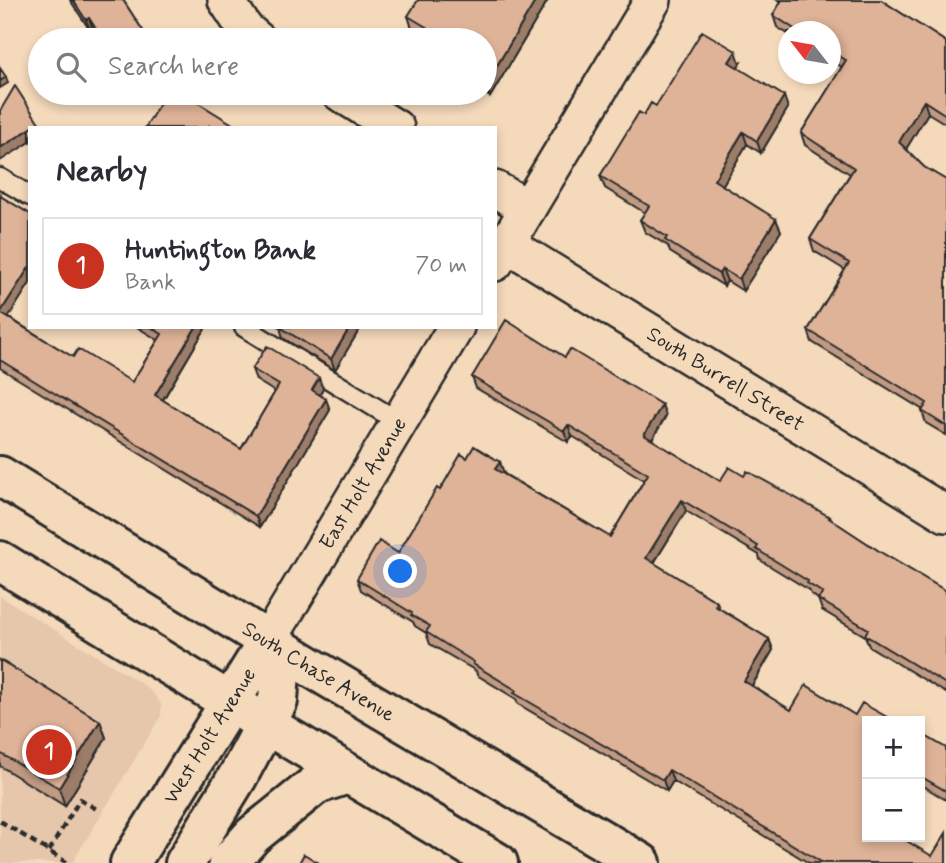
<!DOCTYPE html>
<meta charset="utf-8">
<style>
:root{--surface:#fff;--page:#f7f7f7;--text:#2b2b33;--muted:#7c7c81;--line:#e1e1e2;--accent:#c8321e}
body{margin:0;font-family:Mynerve,sans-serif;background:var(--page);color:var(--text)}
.controls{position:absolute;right:21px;bottom:21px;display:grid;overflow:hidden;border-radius:0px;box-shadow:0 4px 10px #0003}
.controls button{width:63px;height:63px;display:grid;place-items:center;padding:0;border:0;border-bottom:2px solid var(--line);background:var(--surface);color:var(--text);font:35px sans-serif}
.compass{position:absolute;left:778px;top:21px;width:63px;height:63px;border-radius:50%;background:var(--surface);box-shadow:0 4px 10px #0003;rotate:301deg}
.you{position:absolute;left:401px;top:572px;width:24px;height:24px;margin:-18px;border:5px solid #fff;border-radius:50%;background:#1a73e8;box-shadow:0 0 0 10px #1a73e833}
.badge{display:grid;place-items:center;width:46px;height:46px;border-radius:50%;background:var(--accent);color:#fff;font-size:23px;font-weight:700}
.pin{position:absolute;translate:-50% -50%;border:4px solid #fff;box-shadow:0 2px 7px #0006}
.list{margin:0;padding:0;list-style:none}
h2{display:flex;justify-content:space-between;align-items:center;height:91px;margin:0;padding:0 28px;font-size:30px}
h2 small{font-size:23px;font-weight:400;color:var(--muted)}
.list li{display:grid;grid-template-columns:46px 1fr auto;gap:21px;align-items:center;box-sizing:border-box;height:98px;margin:0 14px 14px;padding:0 14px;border:2px solid var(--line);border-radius:0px}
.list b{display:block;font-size:26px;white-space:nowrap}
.list p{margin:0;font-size:23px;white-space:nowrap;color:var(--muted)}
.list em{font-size:23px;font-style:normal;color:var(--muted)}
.icon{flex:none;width:38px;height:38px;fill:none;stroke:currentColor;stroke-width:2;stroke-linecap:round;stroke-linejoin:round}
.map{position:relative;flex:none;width:946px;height:863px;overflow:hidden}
.search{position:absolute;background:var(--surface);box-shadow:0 4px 10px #0003;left:28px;top:28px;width:469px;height:77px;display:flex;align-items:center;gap:18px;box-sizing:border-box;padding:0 24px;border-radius:38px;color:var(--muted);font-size:26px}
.panel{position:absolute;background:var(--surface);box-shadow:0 4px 10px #0003;left:28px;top:126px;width:469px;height:203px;border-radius:0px}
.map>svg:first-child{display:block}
.built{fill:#e6c7ab}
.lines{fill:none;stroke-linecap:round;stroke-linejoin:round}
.lane-casing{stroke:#2b2b2b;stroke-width:23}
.street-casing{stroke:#2b2b2b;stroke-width:40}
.secondary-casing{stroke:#2b2b2b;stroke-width:44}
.primary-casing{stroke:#2b2b2b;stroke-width:44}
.path{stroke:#2b2b2b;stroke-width:4.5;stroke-dasharray:7 5;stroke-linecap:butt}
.lane{stroke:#f4d9bb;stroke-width:18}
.street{stroke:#f4d9bb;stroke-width:35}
.secondary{stroke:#f4d9bb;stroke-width:38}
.primary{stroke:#f4d9bb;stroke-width:38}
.wall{fill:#c09a83;stroke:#2b2b2b;stroke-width:2}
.shaded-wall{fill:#9c7d6a;stroke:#2b2b2b;stroke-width:2}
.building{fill:#dfb398;stroke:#2b2b2b;stroke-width:2}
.labels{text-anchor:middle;stroke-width:7;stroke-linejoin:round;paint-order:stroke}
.street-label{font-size:21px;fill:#2b2b2b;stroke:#f4d9bb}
</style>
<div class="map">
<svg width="946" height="863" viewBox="0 0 946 863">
<rect width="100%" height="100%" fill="#f4d9bb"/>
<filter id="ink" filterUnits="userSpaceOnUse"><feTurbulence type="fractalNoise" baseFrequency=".0143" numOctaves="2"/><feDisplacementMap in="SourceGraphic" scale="14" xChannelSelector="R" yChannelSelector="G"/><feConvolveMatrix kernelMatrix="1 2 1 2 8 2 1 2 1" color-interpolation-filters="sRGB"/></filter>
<g filter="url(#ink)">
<path class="built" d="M0,596L144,685L154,694L161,704V716L72,863H0Z"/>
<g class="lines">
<g class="lane-casing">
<path id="lane" d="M0,178L30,196
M244,327L399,422"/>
</g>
<g class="street-casing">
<g id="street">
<path d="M226,0L245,29L258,40"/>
<path d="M340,93L396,128"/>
<path d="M495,189L528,208"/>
<path id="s1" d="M507,244L946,514"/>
<path d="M495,263L653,0"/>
<path id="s2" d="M268,641L456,327"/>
</g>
</g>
<g class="secondary-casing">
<g id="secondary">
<path id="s3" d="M130,863L268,641"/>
<path d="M185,863L238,776L278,701L280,671L268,641"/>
</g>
</g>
<g class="primary-casing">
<g id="primary">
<path id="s4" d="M0,476L309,666L641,863"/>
<path d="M0,561L267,725L498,863"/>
<path d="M228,863L253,835L315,785L348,774"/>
</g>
</g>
<path class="path" d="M0,821L66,862
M49,851L80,799L98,810"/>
<use href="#lane" class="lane"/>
<use href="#street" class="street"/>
<use href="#secondary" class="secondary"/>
<use href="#primary" class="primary"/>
</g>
<path class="wall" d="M70,0H123L149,40H100L93,30L91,32Z
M548,0L490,97L484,93L485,40H432L412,28L408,16Z
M778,0H881L946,42V124L928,113L906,149L924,167L946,180V435L926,423L922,411L923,410L812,342L808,330L845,270L814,251L810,239L850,174L805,145L801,133L842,67L830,60V32H788V34L777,27L773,15L781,2Z
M740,63L737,68L788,108L761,153L747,144L722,186L781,231L743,291L727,281L724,286L670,252L668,246L645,232L640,220L645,213L605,188L600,176L656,106Z
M0,192L2,197L30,214V283L8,317L73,357L132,382L158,340L137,327H205V329L163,400L241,449L275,392L256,380L252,369L323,389L320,395L330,410L260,527L0,368Z
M280,327H361L335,370L283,338Z
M565,357L662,405L666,416L652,440L720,481L744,476L830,517L831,520L882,553L946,591V693L869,646L865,636L822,610L818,599L811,594L809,590L760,560L759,555L686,511L654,563L717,602L719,608L769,639L773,650L752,686L867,837L932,856L946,863H809L673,781L667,791L518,704L516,699L477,675L476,671L430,644L426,633L415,626L413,622L361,590L357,579L398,553L440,490L467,458L500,462L503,473L610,537L644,480L572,436L568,442L476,388L472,377Z
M0,660L100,721L106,738L65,806L0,766Z
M920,733L946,748V800L920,784Z"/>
<path class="shaded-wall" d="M536,0H548L490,97L486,84Z
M89,18L93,30L91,32L86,20Z
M736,51L740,63L733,75L729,62Z
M6,77L8,83L0,88V81Z
M784,96L788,108L761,153L757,141Z
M924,101L928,113L903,154L899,142Z
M39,123L41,128H31Z
M30,129V142L0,161V148Z
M743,132L747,144L718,193L714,180Z
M776,219L781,231L743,291L739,279Z
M30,266V283L4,324L0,313Z
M722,269L727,281L724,286L719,274Z
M196,327H205V329L159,406L155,395Z
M350,327H361L335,370L331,359Z
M319,378L323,389L316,401L312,390Z
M326,399L330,410L260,527L256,516Z
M662,405L666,416L648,446L644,435Z
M568,425L572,436L568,442L564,431Z
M500,462L504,473L499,480L495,469Z
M682,500L686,511L650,569L646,558Z
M769,639L773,650L748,692L744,681Z
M100,721L106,738L65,806L59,788Z
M669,770L673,781L667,791L663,780Z"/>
<path class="building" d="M73,0H123L149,40H103L89,18L86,20Z
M418,0H536L486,84H485V40H448L408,16Z
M782,0H881L946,42V115L924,101L899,142L924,167L946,180V426L922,411L927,403L808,330L849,263L810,239L854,168L801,133L846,60L830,51V32H799L773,15Z
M702,31L736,51L729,62L784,96L757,141L743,132L714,180L776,219L739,279L722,269L719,274L665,240L667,237L640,220L649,206L600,176L639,112L644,115L651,103L656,106Z
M0,68L6,77L0,81Z
M15,86L39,123L0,148V111Z
M166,93H182L239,128H208L210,125L206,128H145Z
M0,196L30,214V266L0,313L73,357L78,349L132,382L162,334L151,327H196L155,395L241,449L279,385L252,369L267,346L319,378L312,390L326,399L256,516L0,360Z
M506,320L565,357L570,349L662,405L644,435L720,481L729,467L744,476L747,471L830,517L829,518L882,553L946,591V684L865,635L868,629L818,599L823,593L807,583L808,581L756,549L758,546L682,500L646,558L717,602L715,606L769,639L744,681L791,710L806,685L855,715L862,703L894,721H867V809L864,815L867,817V837H900L932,856L946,833V863H823L669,770L663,780L514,693L516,690L473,664L474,662L426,632L430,626L411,615L412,613L357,579L379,541L398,553L437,488L440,490L461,454L467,458L474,446L500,462L495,469L610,537L648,474L568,425L564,431L472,377Z
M280,327H350L331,359Z
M0,660L100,721L59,788L0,753Z
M920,733L946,748V791L920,776Z
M304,854L319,863H299Z"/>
</g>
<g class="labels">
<g class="street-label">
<text dy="7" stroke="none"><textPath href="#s1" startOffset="257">South Burrell Street</textPath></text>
<text dy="7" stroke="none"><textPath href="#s2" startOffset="184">East Holt Avenue</textPath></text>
<text dy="7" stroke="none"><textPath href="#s4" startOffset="374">South Chase Avenue</textPath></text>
<text dy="7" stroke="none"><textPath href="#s3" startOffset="150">West Holt Avenue</textPath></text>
</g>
</g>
</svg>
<div class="controls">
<button>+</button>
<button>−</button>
</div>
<svg class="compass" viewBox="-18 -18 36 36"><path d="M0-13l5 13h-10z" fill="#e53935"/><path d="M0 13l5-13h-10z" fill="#7c7c81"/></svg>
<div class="you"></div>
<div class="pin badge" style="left:49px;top:752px">1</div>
<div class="search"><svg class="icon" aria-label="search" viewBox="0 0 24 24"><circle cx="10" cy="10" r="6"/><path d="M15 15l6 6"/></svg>Search here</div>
<section class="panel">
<h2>Nearby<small></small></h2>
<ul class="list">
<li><span class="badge">1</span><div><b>Huntington Bank</b><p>Bank</p></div><em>70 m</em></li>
</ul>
</section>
</div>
